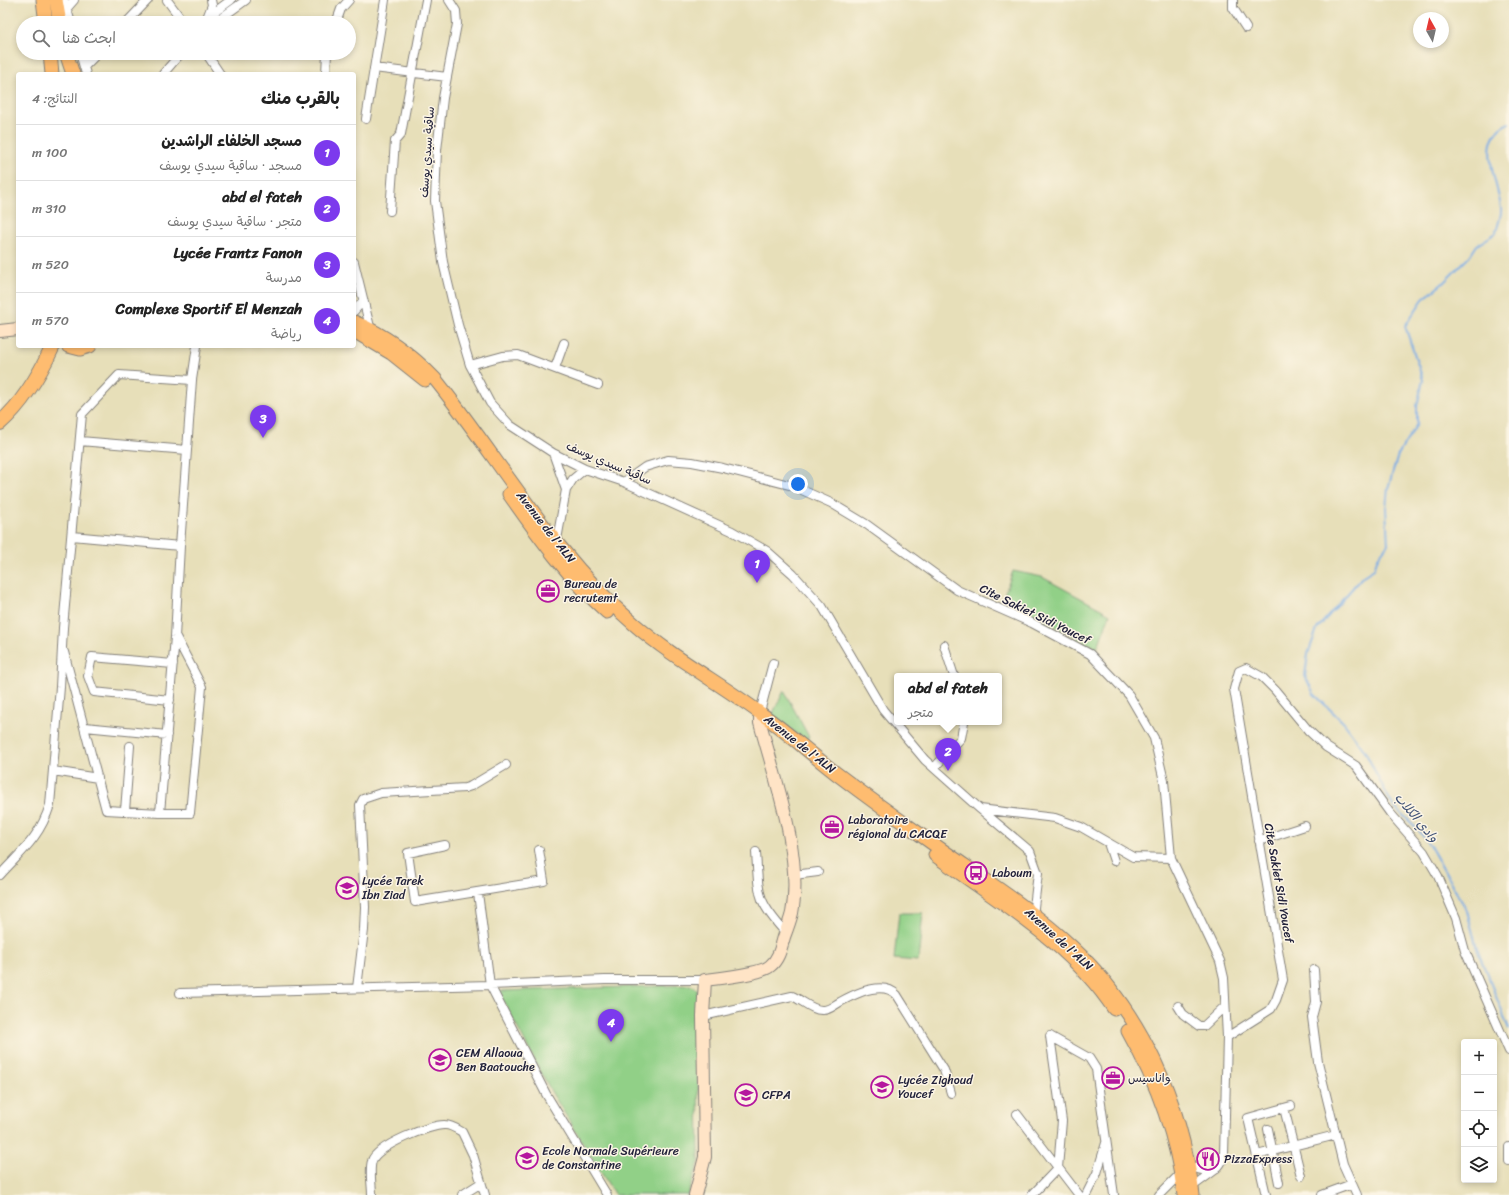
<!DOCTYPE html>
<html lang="ar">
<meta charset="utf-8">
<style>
:root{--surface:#fff;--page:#f2f2f2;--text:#222;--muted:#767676;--line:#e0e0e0;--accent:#7c3aed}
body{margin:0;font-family:Sriracha,"Playpen Sans Arabic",sans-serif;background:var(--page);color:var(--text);direction:rtl}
.controls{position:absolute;right:12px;bottom:12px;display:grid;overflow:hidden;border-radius:4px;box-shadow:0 2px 6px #0003}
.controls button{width:36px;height:36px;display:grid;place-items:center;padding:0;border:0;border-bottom:1px solid var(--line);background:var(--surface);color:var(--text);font:20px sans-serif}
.compass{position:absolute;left:1413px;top:12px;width:36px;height:36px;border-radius:50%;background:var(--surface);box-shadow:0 2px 6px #0003;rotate:352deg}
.you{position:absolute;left:798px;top:484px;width:14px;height:14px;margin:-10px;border:3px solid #fff;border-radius:50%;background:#1a73e8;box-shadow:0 0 0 6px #1a73e833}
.badge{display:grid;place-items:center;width:26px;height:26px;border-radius:50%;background:var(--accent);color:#fff;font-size:13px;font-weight:700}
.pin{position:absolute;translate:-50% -33px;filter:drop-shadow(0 1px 2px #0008)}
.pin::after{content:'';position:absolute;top:21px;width:14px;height:12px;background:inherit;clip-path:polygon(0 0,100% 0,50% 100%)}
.popup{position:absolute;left:894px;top:673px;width:108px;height:52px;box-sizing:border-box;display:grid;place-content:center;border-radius:4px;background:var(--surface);filter:drop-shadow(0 1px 3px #0005);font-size:13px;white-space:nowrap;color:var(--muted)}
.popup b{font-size:15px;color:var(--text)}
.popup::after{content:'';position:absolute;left:50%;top:100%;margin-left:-8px;border:8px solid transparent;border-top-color:var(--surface)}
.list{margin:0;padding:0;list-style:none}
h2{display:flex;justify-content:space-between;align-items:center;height:52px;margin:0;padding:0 16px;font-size:17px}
h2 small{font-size:13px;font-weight:400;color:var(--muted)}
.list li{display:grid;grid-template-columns:26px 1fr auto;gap:12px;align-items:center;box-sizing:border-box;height:56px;padding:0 16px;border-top:1px solid var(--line)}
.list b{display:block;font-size:15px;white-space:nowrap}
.list p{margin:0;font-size:13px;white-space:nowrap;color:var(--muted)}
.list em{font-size:13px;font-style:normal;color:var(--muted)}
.icon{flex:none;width:22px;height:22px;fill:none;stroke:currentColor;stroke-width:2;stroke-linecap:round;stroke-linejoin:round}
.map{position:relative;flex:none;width:1509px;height:1195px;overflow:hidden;direction:ltr}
.search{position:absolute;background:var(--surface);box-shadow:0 2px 6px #0003;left:16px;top:16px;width:340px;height:44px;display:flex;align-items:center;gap:10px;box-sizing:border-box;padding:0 14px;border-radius:22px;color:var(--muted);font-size:15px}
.panel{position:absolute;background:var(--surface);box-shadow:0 2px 6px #0003;left:16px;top:72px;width:340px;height:276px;border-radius:4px;direction:rtl}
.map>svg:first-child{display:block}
.green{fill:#91d087;stroke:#5a7961}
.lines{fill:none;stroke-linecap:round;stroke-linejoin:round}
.stream{stroke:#79ace5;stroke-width:2}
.minor-casing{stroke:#84807a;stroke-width:10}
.secondary-casing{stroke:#84807a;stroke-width:14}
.primary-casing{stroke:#84807a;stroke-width:15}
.trunk-casing{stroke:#84807a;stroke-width:16}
.minor{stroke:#fff;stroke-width:8}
.secondary{stroke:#ffe4c6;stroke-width:12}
.primary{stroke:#febc70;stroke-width:13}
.trunk{stroke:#febc70;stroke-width:14}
.labels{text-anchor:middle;stroke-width:3;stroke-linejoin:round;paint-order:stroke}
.street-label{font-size:12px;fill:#22223b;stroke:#fcf5e5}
.poi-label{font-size:12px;fill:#22223b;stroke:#fcf5e5;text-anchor:start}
.water-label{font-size:13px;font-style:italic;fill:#405276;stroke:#fcf5e5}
</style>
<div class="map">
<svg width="1509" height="1195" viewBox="0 0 1509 1195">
<rect width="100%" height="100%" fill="#fcf5e5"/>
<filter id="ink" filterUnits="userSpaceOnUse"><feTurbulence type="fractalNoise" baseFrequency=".025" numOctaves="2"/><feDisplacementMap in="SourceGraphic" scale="8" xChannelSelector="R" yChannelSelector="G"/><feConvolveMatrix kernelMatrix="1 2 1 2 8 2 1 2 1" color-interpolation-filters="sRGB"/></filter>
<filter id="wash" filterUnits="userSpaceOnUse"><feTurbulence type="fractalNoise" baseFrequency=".012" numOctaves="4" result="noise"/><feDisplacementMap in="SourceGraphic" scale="16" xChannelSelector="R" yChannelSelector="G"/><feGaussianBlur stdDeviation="0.9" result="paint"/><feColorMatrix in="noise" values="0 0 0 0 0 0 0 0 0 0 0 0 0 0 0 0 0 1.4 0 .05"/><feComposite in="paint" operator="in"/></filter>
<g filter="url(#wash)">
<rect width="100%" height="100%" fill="#e7dfb9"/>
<path class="green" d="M1013,571L1042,577L1110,614L1097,649L1027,611L1004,595Z
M784,691L809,737L806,741L772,715Z
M899,913H923L918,961L894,959Z
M691,985L697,990L699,1162L688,1195H615L552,1093L498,991Z"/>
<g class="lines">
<path class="stream" d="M1509,123C1473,138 1499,183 1501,209C1502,216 1497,226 1496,233L1477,245L1470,256L1442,284L1423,299L1405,326L1423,380L1417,406V424L1398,455L1388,488L1386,508L1388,544L1378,557L1374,569L1363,576L1317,629L1308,654L1305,676L1314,694L1344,723L1364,750L1393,806L1417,828L1430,846L1467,911L1477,949L1509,1029"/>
</g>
</g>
<g filter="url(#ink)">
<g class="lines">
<g class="minor-casing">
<path id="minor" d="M64,0L71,23
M167,0L184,23
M449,0L456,11L457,24L443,98L437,150L435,201L443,262L458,325L470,365L490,403L510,425L553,453L585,469L624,482L732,531L767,551L793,574L822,606L883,710L925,760L980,809L1055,818L1081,827L1133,857L1171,858
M1233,0V8L1246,28
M67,8L74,0
M208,17L231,0
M126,23L148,0
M205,23L212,5L211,0
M214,23L246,0
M336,23L341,9L349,0
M80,53L86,74
M206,53L220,74
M84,67L98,53
M374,68L447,77
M163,74L181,53
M326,74L327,53
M366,119L385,0
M390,211L395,141L401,134L426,0
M354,262L371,331
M354,311L363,301
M470,365L503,356L518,355L598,385
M555,368L564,343
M80,441L187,450L192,380
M553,453L566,490
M624,482L645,467L668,460L692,462L723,468L793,486L831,503L866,524L957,590L1032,623L1090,654L1129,695L1154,738L1164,781L1171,858L1220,961L1224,978L1227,1037L1224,1155C1219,1175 1204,1173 1189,1165
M72,536L180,546L187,450
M556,545L566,490L573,479L585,469
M944,645L954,676
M64,652L106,810L160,813L175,637L180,546
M170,700L94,692L88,676L92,657L173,664
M760,712L773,663
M85,727L167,735
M934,768L961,738L964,722
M53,771L98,778
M980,809L1030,851L1038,873L1033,916
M125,811L130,746
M160,813H190L202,687L176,637
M1259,841L1305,826
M1108,843L1114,861
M445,845L408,853L415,902L544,881L539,850
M756,852C759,895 756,900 786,933
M0,875C22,851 40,837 50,805L60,687L63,628L82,414L119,375L192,380L197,346
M794,875L818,872
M478,893L490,985L546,1094L607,1195
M1314,970L1316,1002L1312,1017L1318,1062L1343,1164L1357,1195
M357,988L364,930L365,907L360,805L363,799L381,793L465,788L471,786L506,765
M180,993L490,985L605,980H705
M1178,1006L1183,1014L1199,1026H1204L1225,1006
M703,1016L792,996C802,1000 813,1011 823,1010C830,1010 834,1005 840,1002C856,993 883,980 897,995L944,1070L951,1093
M1050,1036L1089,1058L1096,1069L1114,1195
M1227,1037L1271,1009L1276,1000L1283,980L1234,689L1239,671L1246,668L1262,677L1275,690L1308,730L1326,747L1356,766L1390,813L1424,852L1438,876L1456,918L1465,951L1509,1051
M1284,1108L1301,1176
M1017,1114L1079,1195
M1268,1129L1279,1183
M1509,1147V1161
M1257,1155L1336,1135
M1189,1189L1215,1170
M372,1195C372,1185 369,1170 372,1161C376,1146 431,1124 445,1125C451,1125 457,1129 462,1132L473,1155L485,1195
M462,1195L481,1183
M1032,1195L1058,1168L1062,1121L1050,1036
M1086,1195L1097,1173L1106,1143
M1159,1195L1180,1174
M1266,1195L1248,1118L1291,1106
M1322,1195L1352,1184"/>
</g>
<g class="secondary-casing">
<path id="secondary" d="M0,331L18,329
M695,1195L705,1157L703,1016L705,980C720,978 761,974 770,966C779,959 781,947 784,937C787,929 790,921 792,913C803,856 775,779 760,723V712"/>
</g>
<g class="primary-casing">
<path id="primary" d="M43,0L46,23
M56,0L60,23
M50,53L52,74
M66,53L73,74
M354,322C385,335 412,355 435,379C501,461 553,555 634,624C673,658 718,682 760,713C787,732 811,754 837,774C866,796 895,817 925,838C975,874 1027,905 1072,947C1142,1012 1181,1102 1193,1195
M354,331L391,353L425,380
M68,346L80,349L90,346
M509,494C538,535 569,579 607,612
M935,855C997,901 1071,943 1114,1009
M1128,1031C1157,1082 1177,1137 1184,1195"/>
</g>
<g class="trunk-casing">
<path id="trunk" d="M0,423C24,402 40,374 53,346"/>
</g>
<use href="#minor" class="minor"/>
<use href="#secondary" class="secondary"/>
<use href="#primary" class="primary"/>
<use href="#trunk" class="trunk"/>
</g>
</g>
<defs>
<g id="office-ring" transform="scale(1.15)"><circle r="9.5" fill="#fcf5e5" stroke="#b5179e" stroke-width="1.5"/><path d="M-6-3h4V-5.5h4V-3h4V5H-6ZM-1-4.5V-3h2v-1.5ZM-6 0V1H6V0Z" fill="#b5179e"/></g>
<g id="bus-ring" transform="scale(1.15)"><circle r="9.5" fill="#fcf5e5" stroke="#b5179e" stroke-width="1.5"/><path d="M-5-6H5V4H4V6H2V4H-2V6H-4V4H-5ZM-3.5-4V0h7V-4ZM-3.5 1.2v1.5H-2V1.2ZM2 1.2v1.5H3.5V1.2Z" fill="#b5179e"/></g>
<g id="school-ring" transform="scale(1.15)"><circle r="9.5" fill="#fcf5e5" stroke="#b5179e" stroke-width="1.5"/><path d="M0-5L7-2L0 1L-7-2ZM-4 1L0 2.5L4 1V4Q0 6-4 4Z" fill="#b5179e"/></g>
<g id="university-ring" transform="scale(1.15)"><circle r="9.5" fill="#fcf5e5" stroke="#b5179e" stroke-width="1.5"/><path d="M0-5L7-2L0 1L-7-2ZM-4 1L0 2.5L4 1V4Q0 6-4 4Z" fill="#b5179e"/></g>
<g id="restaurant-ring" transform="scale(1.15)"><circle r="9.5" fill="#fcf5e5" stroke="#b5179e" stroke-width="1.5"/><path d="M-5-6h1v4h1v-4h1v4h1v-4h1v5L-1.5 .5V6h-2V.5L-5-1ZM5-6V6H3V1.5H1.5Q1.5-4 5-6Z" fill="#b5179e"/></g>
</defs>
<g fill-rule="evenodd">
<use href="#office-ring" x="548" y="591"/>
<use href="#office-ring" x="832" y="827"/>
<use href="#bus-ring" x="976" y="873"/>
<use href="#school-ring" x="347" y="888"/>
<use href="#school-ring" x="440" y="1060"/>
<use href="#office-ring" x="1113" y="1078"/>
<use href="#school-ring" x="882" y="1087"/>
<use href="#university-ring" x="746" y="1095"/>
<use href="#university-ring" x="527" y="1158"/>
<use href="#restaurant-ring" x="1208" y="1159"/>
</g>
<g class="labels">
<g class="street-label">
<text transform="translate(427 152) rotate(-86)" y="4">ساقية سيدي يوسف</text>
<text transform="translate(609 463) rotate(23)" y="4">ساقية سيدي يوسف</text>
<text transform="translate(546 527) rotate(52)" y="4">Avenue de l'ALN</text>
<text transform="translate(1035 614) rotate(26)" y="4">Cite Sakiet Sidi Youcef</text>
<text transform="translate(800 744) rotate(38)" y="4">Avenue de l'ALN</text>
<text transform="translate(1279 883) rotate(80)" y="4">Cite Sakiet Sidi Youcef</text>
<text transform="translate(1059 939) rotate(42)" y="4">Avenue de l'ALN</text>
</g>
<g class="poi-label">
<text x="564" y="588">Bureau de<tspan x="564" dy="14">recrutemt</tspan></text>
<text x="848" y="824">Laboratoire<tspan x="848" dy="14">régional du CACQE</tspan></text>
<text x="992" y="877">Laboum</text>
<text x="362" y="885">Lycée Tarek<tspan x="362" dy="14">Ibn Ziad</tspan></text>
<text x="456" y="1057">CEM Allaoua<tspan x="456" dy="14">Ben Baatouche</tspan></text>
<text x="1128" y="1082">واناسيس</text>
<text x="898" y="1084">Lycée Zighoud<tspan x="898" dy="14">Youcef</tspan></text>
<text x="762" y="1099">CFPA</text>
<text x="542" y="1155">Ecole Normale Supérieure<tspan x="542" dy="14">de Constantine</tspan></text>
<text x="1224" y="1163">PizzaExpress</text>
</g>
<g class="water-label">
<text transform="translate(1417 817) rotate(50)" y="5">وادي الكلاب</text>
</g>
</g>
</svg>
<div class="controls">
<button>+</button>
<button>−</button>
<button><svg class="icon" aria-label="locate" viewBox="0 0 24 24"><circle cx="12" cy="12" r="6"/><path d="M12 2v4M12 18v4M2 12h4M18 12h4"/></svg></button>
<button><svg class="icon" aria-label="layers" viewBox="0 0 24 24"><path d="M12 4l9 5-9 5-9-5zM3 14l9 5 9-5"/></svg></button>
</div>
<svg class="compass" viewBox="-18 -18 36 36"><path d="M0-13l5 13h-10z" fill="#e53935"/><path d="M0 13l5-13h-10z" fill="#767676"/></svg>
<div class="you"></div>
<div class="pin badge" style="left:757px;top:583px">1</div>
<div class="pin badge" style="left:948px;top:771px">2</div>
<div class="popup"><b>abd el fateh</b>متجر</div>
<div class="pin badge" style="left:263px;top:438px">3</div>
<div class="pin badge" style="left:611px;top:1042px">4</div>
<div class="search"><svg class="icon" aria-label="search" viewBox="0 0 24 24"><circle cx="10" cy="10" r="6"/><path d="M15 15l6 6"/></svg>ابحث هنا</div>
<section class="panel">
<h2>بالقرب منك<small>النتائج: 4</small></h2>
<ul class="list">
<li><span class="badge">1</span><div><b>مسجد الخلفاء الراشدين</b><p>مسجد · ساقية سيدي يوسف</p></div><em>100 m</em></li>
<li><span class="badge">2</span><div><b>abd el fateh</b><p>متجر · ساقية سيدي يوسف</p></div><em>310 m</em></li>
<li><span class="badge">3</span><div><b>Lycée Frantz Fanon</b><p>مدرسة</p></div><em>520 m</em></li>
<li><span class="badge">4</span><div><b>Complexe Sportif El Menzah</b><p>رياضة</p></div><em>570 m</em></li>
</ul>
</section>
</div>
